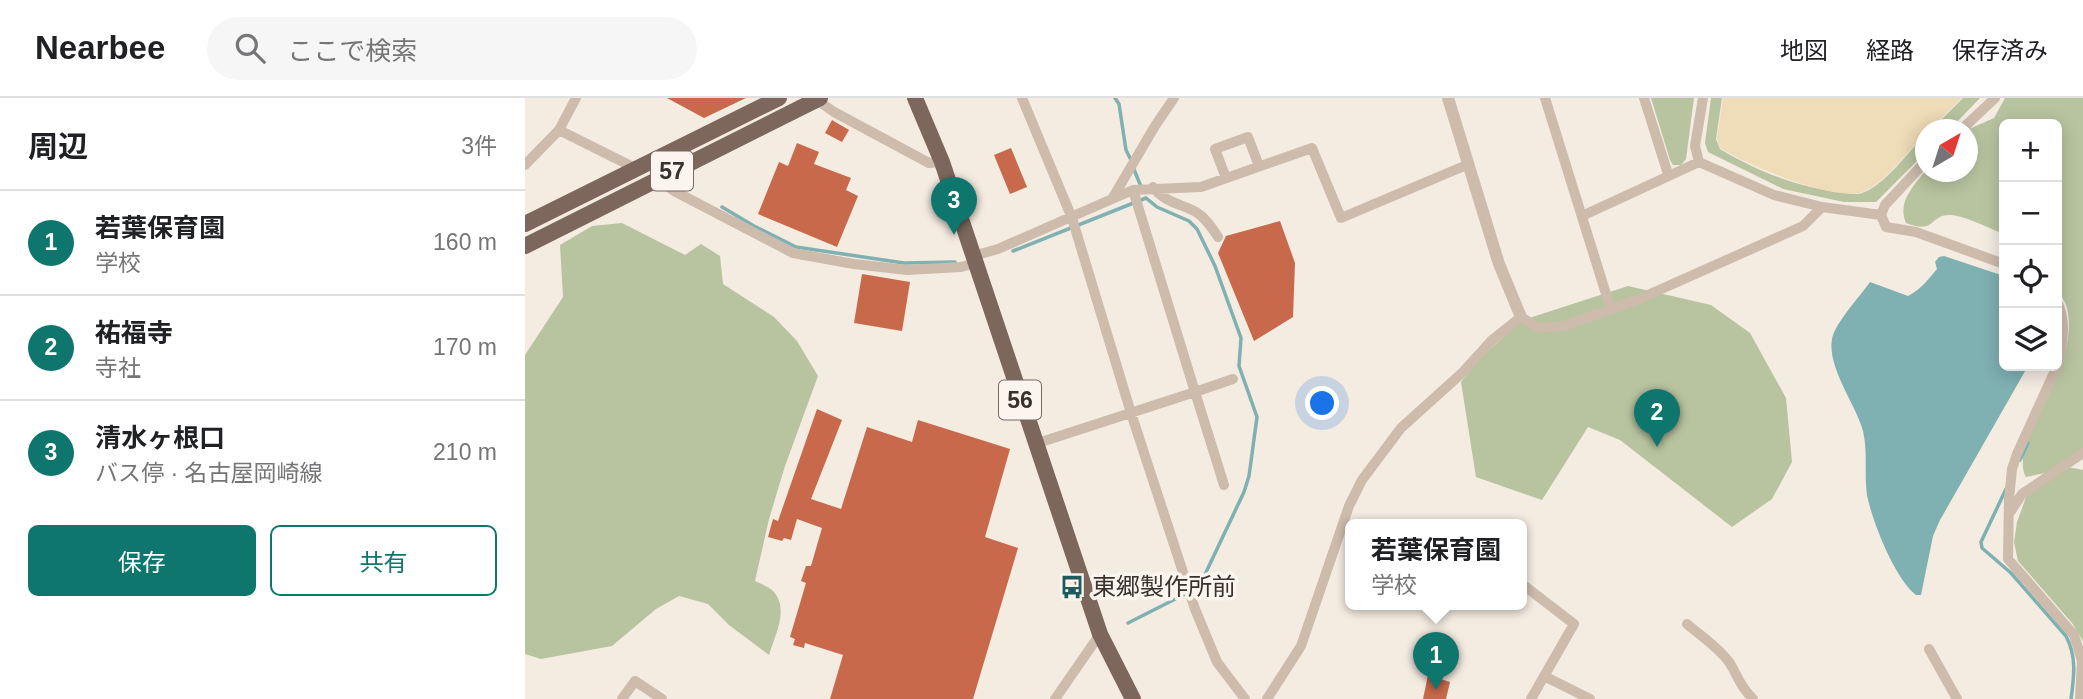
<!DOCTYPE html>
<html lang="ja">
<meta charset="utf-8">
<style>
:root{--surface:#fff;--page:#f6f6f6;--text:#202124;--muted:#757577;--line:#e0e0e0;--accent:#0f766e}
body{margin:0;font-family:Helvetica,"Noto Sans JP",sans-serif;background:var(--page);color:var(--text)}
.controls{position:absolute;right:21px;top:21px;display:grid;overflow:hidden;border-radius:10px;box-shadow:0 4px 18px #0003}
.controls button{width:63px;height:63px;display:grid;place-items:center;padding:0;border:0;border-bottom:2px solid var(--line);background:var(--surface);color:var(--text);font:35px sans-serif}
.compass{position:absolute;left:1390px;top:21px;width:63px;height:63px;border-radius:50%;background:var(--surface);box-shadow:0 4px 18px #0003;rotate:39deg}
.you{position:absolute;left:798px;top:306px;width:24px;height:24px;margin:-18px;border:5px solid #fff;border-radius:50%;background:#1a73e8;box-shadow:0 0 0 10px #1a73e833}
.badge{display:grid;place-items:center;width:46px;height:46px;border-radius:50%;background:var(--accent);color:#fff;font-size:23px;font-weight:700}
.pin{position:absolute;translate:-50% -58px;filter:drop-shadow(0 2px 4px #0008)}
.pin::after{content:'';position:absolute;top:37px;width:24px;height:21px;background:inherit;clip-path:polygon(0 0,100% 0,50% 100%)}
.popup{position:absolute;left:820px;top:421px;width:182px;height:91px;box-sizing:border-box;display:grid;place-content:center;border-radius:10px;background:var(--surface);filter:drop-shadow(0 2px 5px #0005);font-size:23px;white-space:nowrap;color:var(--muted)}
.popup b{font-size:26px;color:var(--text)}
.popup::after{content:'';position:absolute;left:50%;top:100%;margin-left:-14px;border:14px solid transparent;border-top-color:var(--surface)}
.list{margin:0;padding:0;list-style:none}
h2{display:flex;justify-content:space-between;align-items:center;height:91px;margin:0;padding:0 28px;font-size:30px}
h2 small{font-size:23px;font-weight:400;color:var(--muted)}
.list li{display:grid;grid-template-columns:46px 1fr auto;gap:21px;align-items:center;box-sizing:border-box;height:105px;padding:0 28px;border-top:2px solid var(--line)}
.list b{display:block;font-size:26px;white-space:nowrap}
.list p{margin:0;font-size:23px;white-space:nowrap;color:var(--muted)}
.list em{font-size:23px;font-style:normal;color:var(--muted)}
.actions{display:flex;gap:14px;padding:21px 28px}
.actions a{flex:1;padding:16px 0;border:2px solid var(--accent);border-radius:10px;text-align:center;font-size:24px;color:var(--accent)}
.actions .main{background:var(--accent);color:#fff}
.icon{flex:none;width:38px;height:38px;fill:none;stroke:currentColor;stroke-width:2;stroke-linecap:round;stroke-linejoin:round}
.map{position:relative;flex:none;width:1558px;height:601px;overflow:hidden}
header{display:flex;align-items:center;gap:42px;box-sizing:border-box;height:98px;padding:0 35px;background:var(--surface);border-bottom:2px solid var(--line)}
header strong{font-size:33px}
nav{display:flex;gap:38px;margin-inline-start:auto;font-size:24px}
.search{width:490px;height:63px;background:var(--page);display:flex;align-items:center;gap:18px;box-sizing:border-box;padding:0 24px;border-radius:38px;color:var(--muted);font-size:26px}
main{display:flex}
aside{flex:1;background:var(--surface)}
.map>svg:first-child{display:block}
.green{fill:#b8c4a0}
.sand{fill:#efdcb8}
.water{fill:#7fb0b2}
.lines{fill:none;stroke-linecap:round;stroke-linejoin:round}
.stream{stroke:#7fb0b2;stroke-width:3.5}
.building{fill:#c8694b}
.minor{stroke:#cdbbac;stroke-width:10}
.tertiary{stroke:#cdbbac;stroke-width:12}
.primary{stroke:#7d675c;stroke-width:16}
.labels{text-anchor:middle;stroke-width:7;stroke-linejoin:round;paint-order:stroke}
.shield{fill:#fbf5ee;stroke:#756b66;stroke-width:2}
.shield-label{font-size:23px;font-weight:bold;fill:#3b302b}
.poi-label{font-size:24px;fill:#3b302b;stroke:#fbf5ee;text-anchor:start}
</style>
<header>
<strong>Nearbee</strong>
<div class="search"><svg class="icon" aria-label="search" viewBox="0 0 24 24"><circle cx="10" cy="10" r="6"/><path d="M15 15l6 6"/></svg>ここで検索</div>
<nav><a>地図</a><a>経路</a><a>保存済み</a></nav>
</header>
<main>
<aside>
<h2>周辺<small>3件</small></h2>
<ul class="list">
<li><span class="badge">1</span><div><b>若葉保育園</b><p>学校</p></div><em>160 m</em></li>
<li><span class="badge">2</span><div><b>祐福寺</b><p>寺社</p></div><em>170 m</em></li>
<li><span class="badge">3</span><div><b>清水ヶ根口</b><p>バス停 · 名古屋岡崎線</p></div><em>210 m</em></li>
</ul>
<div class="actions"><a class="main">保存</a><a>共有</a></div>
</aside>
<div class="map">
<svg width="1558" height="601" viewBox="0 0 1558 601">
<rect width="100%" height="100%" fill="#f4ebe1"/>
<path class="green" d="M1126,0H1169L1161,61L1156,67H1148L1145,62Z
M1186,0H1197L1191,41L1195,51C1233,74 1277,91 1321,95C1326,95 1332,97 1337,95C1360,87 1383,54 1400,37V55L1351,104H1319L1258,91L1183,54L1180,45Z
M1438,0H1455L1425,31H1407Z
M1480,0H1558V353L1524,374L1501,379C1486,354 1528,289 1537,263C1543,248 1546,226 1542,210C1541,204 1535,196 1532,191V26H1479V136C1465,131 1441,118 1426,117C1404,116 1411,137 1381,125C1372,104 1388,89 1400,73L1442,74V32L1469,20Z
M97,125L160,157L176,146L195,158L198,186L249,219L272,243L293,278L260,368L244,421L230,483C236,486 245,489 249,494C264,512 250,537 244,557L204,527L183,506L154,498L131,511L87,548L16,561L0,556V257L38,199L35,147L67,128Z
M1103,188L1186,207L1225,235L1261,300L1267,364L1247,401L1207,429L1095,342L1063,329L1017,402L951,379L936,284L957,258L998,222Z
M1543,369L1558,372V543L1547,525L1493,463L1489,444L1492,424L1501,399Z"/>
<path class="sand" d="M1198,0H1437L1405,31L1400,32V36C1383,53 1359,86 1337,94C1309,104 1221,66 1195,50L1192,41Z"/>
<path class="water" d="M1419,158L1479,178V268H1503L1415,422L1408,438L1396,497H1391C1370,481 1347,423 1342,397C1339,376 1343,354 1338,333C1331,306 1299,266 1308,237C1314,221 1335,198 1345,184L1383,198C1395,192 1403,182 1412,171L1410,164L1414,159Z"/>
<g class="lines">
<path class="stream" d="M590,0L594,6L601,52L606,62
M608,69L617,91
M197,109L229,128L271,149L379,165L430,164
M488,153L621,100L632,109L664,123L672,131L690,168L716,240L714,268L732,319L724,378L719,394L674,489L603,525
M1495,362L1503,345
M1481,391L1456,444L1457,450L1486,475L1541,538C1552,559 1549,579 1546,601"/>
</g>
<path class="building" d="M142,0H221L179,20Z
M307,22L324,32L317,44L300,35Z
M272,45L294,54L289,66L326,80L321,92L333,98L312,149L233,116L254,64L263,68Z
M486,50L502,89L485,96L469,57Z
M755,123L770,165L768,219L729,243L693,155L701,138Z
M337,176L385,184L377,233L329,225Z
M292,311L317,322L286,401L316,411L342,329L387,344L393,322L485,351L460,439L493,450L448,601H305L318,557L280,545L279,550L268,547L270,541L265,539L281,485L276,483L281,468H286L297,430L272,421L266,442L259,440L257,443L243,439L248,421L253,423Z
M903,577L925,584L921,601H898Z"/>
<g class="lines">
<path class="minor" d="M497,0L547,120L606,315L670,511L692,564L720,601
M649,0L630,28L587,101L608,92L676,89L787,50L816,120L944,66
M1020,0L1086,212
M1119,0L1143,76
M292,2L309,14L404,65L417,64
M34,32L110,70
M1436,32L1470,0
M1174,64L1249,97L1297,109L1356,117
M1174,64L1170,48L1178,0
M1400,64L1360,107L1356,117L1361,129L1391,134L1479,166
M0,67L34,32L51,0
M131,80L149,93L268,155L329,166L382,172L436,169L450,165
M701,80L690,51L723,39L734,68
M628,89C640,105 655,105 671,114C681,120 687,130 693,139
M1057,118L1174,64
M448,158L473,151L587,101
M1532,204C1542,223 1538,247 1532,267
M1532,268L1492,356L1487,371L1484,401L1483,461L1549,537L1558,566
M510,346L670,294L608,92
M699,387L670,294L708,281
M1486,413L1497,396L1558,355
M997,486L1049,526L1006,601
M1162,526C1176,538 1193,549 1204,564C1214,579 1213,586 1228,601
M1404,551L1432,601
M1019,578L1065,601
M97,601L110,583L137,601
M530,601L575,536
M742,601L776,548L824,408L837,382L876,330L937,275L966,243L996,219L1014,230L1039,228L1114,201L1278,128L1297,109
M1555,601L1557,564"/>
<path class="tertiary" d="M923,0L974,166L996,219"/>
<path class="primary" d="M390,0L417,64L575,536L608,601
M0,126L254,0
M0,148L295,0"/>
</g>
<defs>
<g id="bus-bare" transform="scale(1.89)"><path d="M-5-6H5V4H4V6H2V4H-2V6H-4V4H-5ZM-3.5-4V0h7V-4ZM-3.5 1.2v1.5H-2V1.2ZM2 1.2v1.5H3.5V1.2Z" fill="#1f5a5e" stroke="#fbf5ee" stroke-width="2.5" paint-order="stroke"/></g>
</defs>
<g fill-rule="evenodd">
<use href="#bus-bare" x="547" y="489"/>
</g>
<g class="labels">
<g class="shield">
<rect x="126" y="53.5" width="42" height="39" rx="5"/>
<rect x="474" y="282.5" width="42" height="39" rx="5"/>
</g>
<g class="shield-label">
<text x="147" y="81">57</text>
<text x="495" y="310">56</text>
</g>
<g class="poi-label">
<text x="567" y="497">東郷製作所前</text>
</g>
</g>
</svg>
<div class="controls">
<button>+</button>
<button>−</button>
<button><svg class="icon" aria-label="locate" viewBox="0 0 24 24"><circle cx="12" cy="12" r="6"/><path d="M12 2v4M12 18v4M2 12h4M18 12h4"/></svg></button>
<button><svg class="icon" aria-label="layers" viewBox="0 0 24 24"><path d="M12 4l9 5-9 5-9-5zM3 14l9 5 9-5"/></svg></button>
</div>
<svg class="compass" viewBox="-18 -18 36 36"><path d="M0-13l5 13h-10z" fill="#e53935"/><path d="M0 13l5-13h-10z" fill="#757577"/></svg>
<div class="you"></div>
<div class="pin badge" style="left:911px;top:592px">1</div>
<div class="popup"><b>若葉保育園</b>学校</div>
<div class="pin badge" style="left:1132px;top:349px">2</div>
<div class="pin badge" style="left:429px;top:137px">3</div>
</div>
</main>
